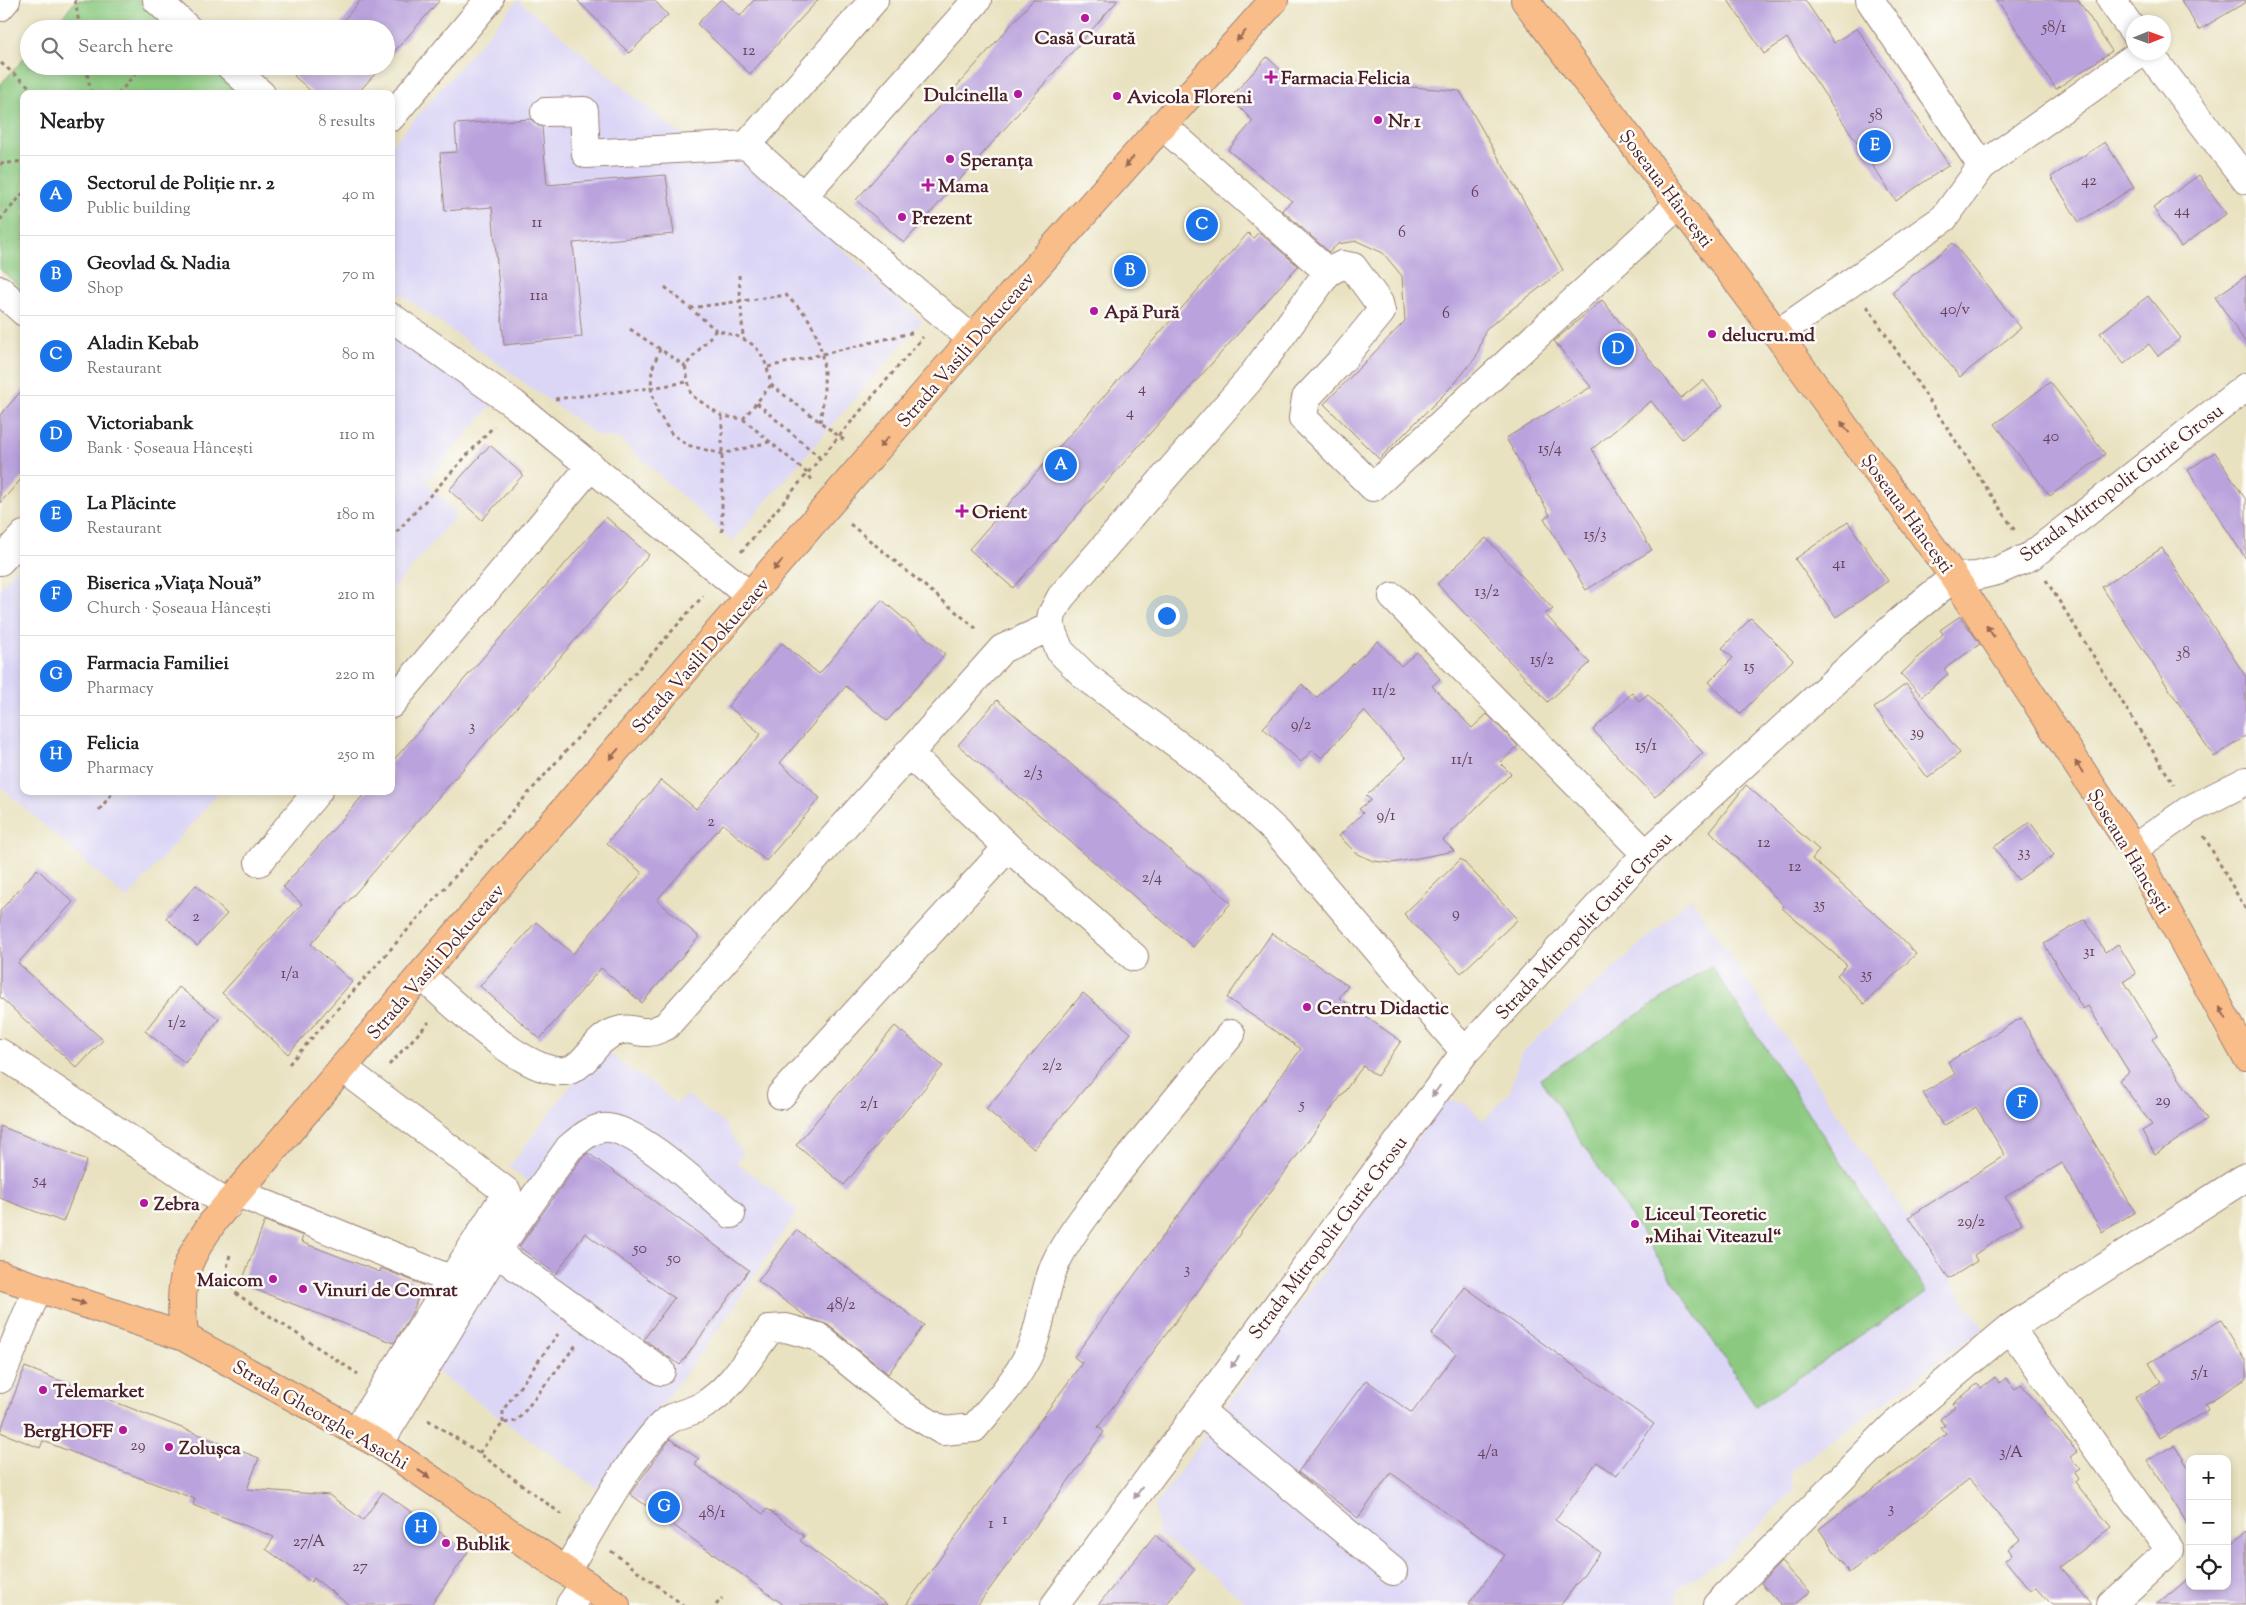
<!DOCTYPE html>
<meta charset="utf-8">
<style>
:root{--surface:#fff;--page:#f2f2f2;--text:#202124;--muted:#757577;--line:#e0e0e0;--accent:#1a73e8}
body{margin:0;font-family:"Sorts Mill Goudy",serif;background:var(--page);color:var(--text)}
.controls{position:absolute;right:15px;bottom:15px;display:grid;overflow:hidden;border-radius:10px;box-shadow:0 2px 8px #0003}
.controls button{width:45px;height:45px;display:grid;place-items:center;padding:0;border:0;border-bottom:1px solid var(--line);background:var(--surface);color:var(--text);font:25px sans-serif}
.compass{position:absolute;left:2126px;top:15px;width:45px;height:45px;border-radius:50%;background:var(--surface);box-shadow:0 2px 8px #0003;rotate:89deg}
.you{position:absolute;left:1166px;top:615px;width:18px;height:18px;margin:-12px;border:4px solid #fff;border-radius:50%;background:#1a73e8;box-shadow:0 0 0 8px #1a73e833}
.badge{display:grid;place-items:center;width:32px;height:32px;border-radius:50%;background:var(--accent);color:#fff;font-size:16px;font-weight:700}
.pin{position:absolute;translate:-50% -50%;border:2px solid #fff;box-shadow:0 1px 5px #0006}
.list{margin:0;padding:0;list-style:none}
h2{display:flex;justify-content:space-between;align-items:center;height:65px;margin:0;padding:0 20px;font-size:21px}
h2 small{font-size:16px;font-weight:400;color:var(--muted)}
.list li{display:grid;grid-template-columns:32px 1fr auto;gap:15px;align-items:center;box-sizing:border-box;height:80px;padding:0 20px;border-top:1px solid var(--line)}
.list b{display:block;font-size:19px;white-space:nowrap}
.list p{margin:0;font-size:16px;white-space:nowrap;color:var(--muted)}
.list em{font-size:16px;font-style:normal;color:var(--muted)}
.icon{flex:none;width:28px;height:28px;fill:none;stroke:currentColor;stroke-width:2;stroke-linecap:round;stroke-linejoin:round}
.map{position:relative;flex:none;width:2246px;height:1605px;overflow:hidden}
.search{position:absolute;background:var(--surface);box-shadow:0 2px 8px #0003;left:20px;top:20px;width:375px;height:55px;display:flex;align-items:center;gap:12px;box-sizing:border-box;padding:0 18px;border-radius:28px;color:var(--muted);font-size:19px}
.panel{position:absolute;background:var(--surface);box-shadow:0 2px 8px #0003;left:20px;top:90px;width:375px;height:705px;border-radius:10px}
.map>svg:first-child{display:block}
.built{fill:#dcd6f6}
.green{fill:#8ac97f;stroke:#6a7455}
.building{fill:#baa3dd}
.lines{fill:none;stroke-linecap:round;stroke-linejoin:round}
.minor-casing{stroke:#9a8076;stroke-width:30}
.major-casing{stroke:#9a8076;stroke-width:30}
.path{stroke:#9a8076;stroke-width:3;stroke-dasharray:4 4;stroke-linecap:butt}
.minor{stroke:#fff;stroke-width:28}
.major{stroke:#f8bd89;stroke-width:28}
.oneway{fill:#986655}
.oneway2{fill:#ae9aa0}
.poi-dot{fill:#b5179e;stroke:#fdfcf7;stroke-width:2}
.labels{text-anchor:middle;stroke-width:5;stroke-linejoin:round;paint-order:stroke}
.number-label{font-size:16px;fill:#664058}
.poi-label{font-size:19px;font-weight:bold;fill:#4a1f2b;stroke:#fdfcf7;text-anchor:start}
.street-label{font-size:19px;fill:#4a1f2b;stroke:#fdfcf7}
</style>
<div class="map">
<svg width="2246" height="1605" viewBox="0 0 2246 1605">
<rect width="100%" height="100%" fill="#fdfcf7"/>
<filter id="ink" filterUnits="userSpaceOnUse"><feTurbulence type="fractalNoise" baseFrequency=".02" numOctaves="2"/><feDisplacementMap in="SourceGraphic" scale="10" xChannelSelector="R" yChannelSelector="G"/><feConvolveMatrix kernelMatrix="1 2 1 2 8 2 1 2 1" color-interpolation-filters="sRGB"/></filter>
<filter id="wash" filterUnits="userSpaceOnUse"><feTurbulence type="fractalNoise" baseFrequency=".0096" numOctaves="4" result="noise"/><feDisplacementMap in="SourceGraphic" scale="20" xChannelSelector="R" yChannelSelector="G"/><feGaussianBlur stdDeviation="1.12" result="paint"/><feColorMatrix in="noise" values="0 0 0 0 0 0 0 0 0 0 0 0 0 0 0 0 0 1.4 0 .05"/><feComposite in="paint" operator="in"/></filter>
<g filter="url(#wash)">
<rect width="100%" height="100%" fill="#e9e2c1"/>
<path class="built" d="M518,0L676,131L748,164L922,321L732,541L619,439L597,435L391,287V146Z
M391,328L494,402L426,482L457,514L391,591Z
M24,560V791H220L127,899L0,786V588Z
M1691,898L1983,1328L1791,1471L1793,1490L1729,1555L1677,1588L1678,1605H1250L1158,1533L1155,1506L1441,1105L1447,1100L1467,1104L1483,1121L1510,1091L1521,1053Z
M601,1046L625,1066L656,1086L676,1104L687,1095L725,1124L743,1155L736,1162L798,1210L732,1310L599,1490L414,1355L532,1185L509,1167Z"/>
<path class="green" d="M77,0H151L187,29H51Z
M29,53V66H233L267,94H24V291L0,269V85Z
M1711,966L1927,1292L1756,1406L1540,1079Z"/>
<g id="blocks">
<path class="building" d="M361,0H440L386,61V29H336Z
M577,0H654L668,15L629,53Z
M720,0H723L740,16L754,0H818L750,74L697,24Z
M1033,0H1118L904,243L856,200Z
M1728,0H1805L1834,43L1857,28L1949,165L1896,201L1787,38L1764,54Z
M1997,0H2078L2112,51L2056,89Z
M2181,0H2246V2L2199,30Z
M1267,57L1288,77L1460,91L1563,270L1486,329L1476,357L1455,383L1379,459L1324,404L1405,321L1402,276L1383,253L1357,241L1338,244L1329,252L1282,210L1292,201L1228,150L1253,121L1230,98Z
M303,66H382L357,94H314L294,76Z
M531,119L537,125L542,127L547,185L666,175L674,234L573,243L582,337L504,345L492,207L445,211L440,153L457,152L455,124Z
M2105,142L2134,187L2079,222L2051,177Z
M2199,175L2226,214L2181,247L2153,208Z
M1259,232L1298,266L1013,588L969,549L1248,233L1253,238Z
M1953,243L2021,328L1960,377L1892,292Z
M2246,276V343L2215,297Z
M2148,296L2181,338L2158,356L2149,344L2124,364L2100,333Z
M1602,300L1681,398L1703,380L1723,405L1682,439L1651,401L1592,449L1652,550L1586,590L1544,518L1550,515L1506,438L1591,387L1554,341Z
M2050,382L2105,454L2050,496L1995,424Z
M24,388V476L0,503V415Z
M490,445L523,475L482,520L449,490Z
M2215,452L2246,500V559L2188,470Z
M606,517L649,555L311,944L352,982L288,1054L222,993L302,904L283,887L367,791H391V763Z
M1848,522L1888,581L1836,617L1795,559Z
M1486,538L1553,609L1545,614L1590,663L1548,702L1437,584Z
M2162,548L2246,677V736L2214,757L2102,587Z
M882,600L945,654L887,721L846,686L780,763L820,798L766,861L723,824L657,900L699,937L642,1003L601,968L540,1039L480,986L536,922L573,954L642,873L607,843L661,780L696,809L761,734L728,706L782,643L819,674Z
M1960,616L1980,644L1944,669L1948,674L1922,696L1901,674L1943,634L1940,630Z
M1751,618L1793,660L1740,714L1709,682L1733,658L1722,648Z
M1378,641L1401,666L1417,652L1440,679L1432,686L1472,728L1487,714L1518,746L1500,763L1511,774L1443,840L1454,851L1392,863L1373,861L1356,853L1339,836L1363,813L1359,809L1371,800L1366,796L1406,758L1364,711L1322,758L1312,750L1301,762L1263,728L1302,684L1316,698Z
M1906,684L1960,753L1928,778L1874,708Z
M1632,693L1639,701L1648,694L1703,753L1655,797L1593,730Z
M997,700L1231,903L1193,947L958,745Z
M1746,785L1819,850L1812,859L1888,925L1916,954L1864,1004L1837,975L1847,965L1782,908L1784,906L1710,831Z
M2030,822L2054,855L2018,880L1994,847Z
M1461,859L1518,919L1461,973L1404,914Z
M37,869L73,902L18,963L103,1040L77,1068L0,997V911Z
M196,885L227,914L197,946L166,918Z
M2085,919L2105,952L2118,944L2136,974L2124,981L2157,1035L2152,1039L2207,1119L2155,1155L2142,1131L2152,1125L2119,1080L2129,1072L2088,1006L2083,1009L2044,944Z
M1272,933L1348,986L1339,998L1401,1041L1377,1076L1363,1066L1098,1427L1104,1432L978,1605H906L1082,1363L1074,1357L1301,1049L1227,998Z
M179,987L219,1019L185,1063L145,1031Z
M1083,993L1131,1033L1034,1149L986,1109Z
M2021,1018L2135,1212L2102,1232L2062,1163L2005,1197L2022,1223L1974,1255L1977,1261L1949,1279L1909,1217L2005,1155L1976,1107L1943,1126L1923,1093L1955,1074L1948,1062Z
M895,1026L943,1066L844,1185L796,1145Z
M0,1126L87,1160L63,1222L0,1198Z
M588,1153L749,1270L680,1365L644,1339L674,1298L585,1233L556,1274L519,1247L581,1159Z
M265,1221L303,1236L301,1242L380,1272L381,1268L423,1285L413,1311L394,1343L241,1284Z
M796,1230L924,1325L888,1374L828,1325L808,1318L758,1281Z
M1465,1287L1654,1424L1616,1476L1597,1462L1555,1520L1600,1552L1561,1605H1468L1505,1555L1391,1473L1358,1518L1298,1472L1366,1380L1412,1413L1456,1353L1431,1335Z
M2221,1320L2246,1361V1379L2205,1404L2208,1410L2160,1438L2135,1398L2161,1382L2149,1363Z
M25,1367L259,1458L247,1489L329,1495L363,1520L383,1492L468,1552L431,1605H349L314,1578L311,1582L266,1549L274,1537L193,1505L195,1499L43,1441L40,1448L0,1432Z
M1995,1377L2000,1383L2006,1378L2015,1389L2021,1384L2077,1452L2070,1457L2080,1469L2074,1473L2078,1479L2075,1482L2111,1527L2060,1567L2092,1605H2052L2036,1587L2030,1591L2005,1560L2012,1554L2008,1549L2020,1540L1969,1479L1849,1573L1819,1529L1946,1434L1941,1428L1945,1425L1940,1419L1955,1407L1953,1404L1977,1384L1981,1388Z
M670,1439L699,1459L695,1465L763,1514L767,1509L804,1536L800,1541L888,1605H784L630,1494Z
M2174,1445L2190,1470V1528L2148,1461Z
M2246,1530V1605H2157L2190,1577V1586H2227V1546Z
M1155,1535L1195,1569L1166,1605H1098Z
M1781,1562L1809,1592L1794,1605H1781L1761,1583Z"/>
</g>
</g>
<g filter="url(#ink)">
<use href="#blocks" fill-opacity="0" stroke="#9a8076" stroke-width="1"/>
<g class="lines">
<g class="minor-casing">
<path id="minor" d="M157,0L188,29
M1870,0L1982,166
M2111,0L2134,32
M0,7L6,0
M2148,52L2246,180
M230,66L261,94
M545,112L584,111L586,154L747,145
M391,117L489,0
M1162,125L1328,272
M803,196L747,145L874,0
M0,290L24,312
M391,317L514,404L751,597
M1777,334L1944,218L1982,166L2142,52
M972,339L803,196L977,0
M0,561L24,535
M1393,597L1646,854
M391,704L591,466
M908,753L1008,847L1134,957
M2133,849L2189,810L2246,781
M259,862L318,791
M421,975C449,999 534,1086 572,1069C589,1061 595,1039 615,1032C631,1026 636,1033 648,1032C654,1032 661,1028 666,1026L1002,649L1050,627
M1465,1052L1278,833L1204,764L1085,676L1060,651L1050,627L1052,614L1061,597L1249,380L1328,272L1342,265L1353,267L1379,303L1381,312L1340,362L1306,398L1303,418L1373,487L1679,204
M0,1053L228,1205
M343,1068L507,1192L356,1432
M781,1095L1008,847
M238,1193L452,1280
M496,1252L661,1371
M2010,1328L2170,1550L2111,1605
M0,1379L38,1288
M1199,1410L1393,1571
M379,1444L496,1252L569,1148C579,1140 589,1130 602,1128C633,1123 706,1193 731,1214
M566,1571C595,1523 622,1470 659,1428C671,1414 688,1414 702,1406C732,1389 750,1355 770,1329L786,1328L818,1337L909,1411L943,1431L974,1428C996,1402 1025,1372 1035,1338C1043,1313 1045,1286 1056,1262C1069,1235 1090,1210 1107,1186C1147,1134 1189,1084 1231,1034
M570,1605L585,1584
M1055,1605L1465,1052L1646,854L1900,621L1954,577L1976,576L1997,571L2031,556L2246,387
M1717,1605L1892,1427L2010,1328L2246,1177"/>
</g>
<g class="major-casing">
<path id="major" d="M1525,0L1777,334L1954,577L2133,849L2246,1056
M0,1275L184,1337L379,1444L616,1605
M184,1337C179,1279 182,1267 215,1219L421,975L972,339L1274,0"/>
</g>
<path class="path" d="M75,0L80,29
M1,63L38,94
M86,66L91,94
M118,94L142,66
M0,164L24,161
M0,220L24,192
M739,275L743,337
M665,287L716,330
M1867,306L2015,531
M690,308L786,295C793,303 804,311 809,320C828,353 826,387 820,422
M630,329L685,366
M660,349L652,369L651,388L657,411L671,433L687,445L722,454L769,442
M768,367L915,332
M771,385L743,419L722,416L691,395L685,366L716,330C753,340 764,346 771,385L844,440
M555,399L651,388L687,382
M757,403L820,458
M722,416V535
M743,419L807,473L812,480
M850,524L978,630
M391,538L494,426
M741,552L923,337
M2046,580L2174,785
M99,810L114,791
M2204,836L2246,910
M289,1064L703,596
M389,1065L429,1022
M230,1255C225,1271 226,1282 238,1295L358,1374
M428,1420L479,1453L564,1516
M503,1423V1410L558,1334
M479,1453L503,1423L517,1421L576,1345
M611,1551L683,1605
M716,1605L722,1598"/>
<use href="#minor" class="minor"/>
<use href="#major" class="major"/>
</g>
<defs><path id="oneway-solid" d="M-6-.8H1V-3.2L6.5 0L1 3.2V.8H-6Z" transform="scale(1.25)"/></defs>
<g class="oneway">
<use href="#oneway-solid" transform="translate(1241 36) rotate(132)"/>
<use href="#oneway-solid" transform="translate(1129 162) rotate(131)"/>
<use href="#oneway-solid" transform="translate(1845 427) rotate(-126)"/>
<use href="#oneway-solid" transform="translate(884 442) rotate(131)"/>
<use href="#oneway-solid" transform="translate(778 565) rotate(131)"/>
<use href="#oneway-solid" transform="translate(1990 631) rotate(-123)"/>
<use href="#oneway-solid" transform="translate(614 754) rotate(131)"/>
<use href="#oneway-solid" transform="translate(2079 767) rotate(-123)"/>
<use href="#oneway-solid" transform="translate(2223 1013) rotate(-119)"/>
<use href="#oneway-solid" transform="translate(79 1302) rotate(18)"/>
<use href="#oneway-solid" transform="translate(424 1474) rotate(34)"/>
</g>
<g class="oneway2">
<use href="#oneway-solid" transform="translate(1436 1091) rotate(127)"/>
<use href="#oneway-solid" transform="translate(1235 1362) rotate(127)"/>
<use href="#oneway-solid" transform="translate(1138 1493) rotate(126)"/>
</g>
</g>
<g class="poi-dot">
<circle cx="1085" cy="18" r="5"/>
<path d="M1268.5 69.5h5v5h5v5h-5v5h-5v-5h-5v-5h5z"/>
<circle cx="1018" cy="94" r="5"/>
<circle cx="1117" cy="96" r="5"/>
<circle cx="1378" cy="120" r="5"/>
<circle cx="950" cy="159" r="5"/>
<path d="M925.5 177.5h5v5h5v5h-5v5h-5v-5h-5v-5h5z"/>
<circle cx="902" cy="217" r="5"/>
<circle cx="1094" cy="311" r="5"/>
<circle cx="1712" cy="334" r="5"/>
<path d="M959.5 503.5h5v5h5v5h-5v5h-5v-5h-5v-5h5z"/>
<circle cx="1307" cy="1007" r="5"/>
<circle cx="144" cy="1203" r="5"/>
<circle cx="1635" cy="1224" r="5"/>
<circle cx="273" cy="1279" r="5"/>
<circle cx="303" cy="1289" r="5"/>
<circle cx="43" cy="1390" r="5"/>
<circle cx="123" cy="1430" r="5"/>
<circle cx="169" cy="1447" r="5"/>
<circle cx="446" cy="1543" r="5"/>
</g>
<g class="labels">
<g class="number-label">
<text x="2054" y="32">58/1</text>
<text x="749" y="55">12</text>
<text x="1876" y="120">58</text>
<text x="2089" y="185">42</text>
<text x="1475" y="197">6</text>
<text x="2182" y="215">44</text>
<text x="537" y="227">11</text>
<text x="1402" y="237">6</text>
<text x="539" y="300">11a</text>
<text x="1955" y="314">40/v</text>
<text x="1446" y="318">6</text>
<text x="1142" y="393">4</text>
<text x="1130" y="417">4</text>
<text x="2051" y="441">40</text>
<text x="1550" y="453">15/4</text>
<text x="1595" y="539">15/3</text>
<text x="1839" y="568">41</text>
<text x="1487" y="596">13/2</text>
<text x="2183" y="658">38</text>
<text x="1542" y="664">15/2</text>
<text x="1749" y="671">15</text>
<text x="1384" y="695">11/2</text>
<text x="1301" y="729">9/2</text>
<text x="472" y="731">3</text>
<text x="1917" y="737">39</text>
<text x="1646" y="750">15/1</text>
<text x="1462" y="764">11/1</text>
<text x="1033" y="777">2/3</text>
<text x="1386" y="820">9/1</text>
<text x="711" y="826">2</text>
<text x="1764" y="847">12</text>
<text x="2024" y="857">33</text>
<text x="1795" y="871">12</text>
<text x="1152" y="882">2/4</text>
<text x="1819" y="909">35</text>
<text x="1456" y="918">9</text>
<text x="196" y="921">2</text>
<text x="2089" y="956">31</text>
<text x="290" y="978">1/a</text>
<text x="1866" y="979">35</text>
<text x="177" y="1027">1/2</text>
<text x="1052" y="1070">2/2</text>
<text x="2163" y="1105">29</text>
<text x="869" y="1108">2/1</text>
<text x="1302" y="1109">5</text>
<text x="40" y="1185">54</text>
<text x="1971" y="1226">29/2</text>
<text x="640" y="1253">50</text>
<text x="674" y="1263">50</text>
<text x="1187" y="1274">3</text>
<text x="841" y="1309">48/2</text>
<text x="2200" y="1377">5/1</text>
<text x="138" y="1450">29</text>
<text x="1488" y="1456">4/a</text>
<text x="2011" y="1457">3/A</text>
<text x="1891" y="1513">3</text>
<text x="712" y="1517">48/1</text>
<text x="1005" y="1524">1</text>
<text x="991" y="1528">1</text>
<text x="309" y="1546">27/A</text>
<text x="360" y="1571">27</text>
</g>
<g class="poi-label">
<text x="1085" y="44" text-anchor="middle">Casă Curată</text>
<text x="1281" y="84">Farmacia Felicia</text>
<text x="1008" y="101" text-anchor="end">Dulcinella</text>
<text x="1127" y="103">Avicola Floreni</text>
<text x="1388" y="127">Nr 1</text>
<text x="960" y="166">Speranța</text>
<text x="938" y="192">Mama</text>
<text x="912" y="224">Prezent</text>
<text x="1104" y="318">Apă Pură</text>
<text x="1722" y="341">delucru.md</text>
<text x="972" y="518">Orient</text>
<text x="1317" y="1014">Centru Didactic</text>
<text x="154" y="1210">Zebra</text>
<text x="1645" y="1220">Liceul Teoretic<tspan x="1645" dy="22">„Mihai Viteazul“</tspan></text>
<text x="263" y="1286" text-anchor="end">Maicom</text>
<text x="313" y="1296">Vinuri de Comrat</text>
<text x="53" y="1397">Telemarket</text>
<text x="113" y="1437" text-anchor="end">BergHOFF</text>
<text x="179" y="1454">Zolușca</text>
<text x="456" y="1550">Bublik</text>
</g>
<g class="street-label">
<text transform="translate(1667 188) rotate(53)" y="7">Șoseaua Hâncești</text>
<text transform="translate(965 349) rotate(-49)" y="7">Strada Vasili Dokuceaev</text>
<text transform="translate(2121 482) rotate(-37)" y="7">Strada Mitropolit Gurie Grosu</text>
<text transform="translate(1908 513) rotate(54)" y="7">Șoseaua Hâncești</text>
<text transform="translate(700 655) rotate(-49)" y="7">Strada Vasili Dokuceaev</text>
<text transform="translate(2130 851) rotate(59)" y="7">Șoseaua Hâncești</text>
<text transform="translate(1583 925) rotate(-47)" y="7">Strada Mitropolit Gurie Grosu</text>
<text transform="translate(435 961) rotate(-49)" y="7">Strada Vasili Dokuceaev</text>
<text transform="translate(1327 1237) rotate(-53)" y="7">Strada Mitropolit Gurie Grosu</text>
<text transform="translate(321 1414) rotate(30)" y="7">Strada Gheorghe Asachi</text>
</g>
</g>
</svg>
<div class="controls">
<button>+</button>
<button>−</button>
<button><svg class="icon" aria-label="locate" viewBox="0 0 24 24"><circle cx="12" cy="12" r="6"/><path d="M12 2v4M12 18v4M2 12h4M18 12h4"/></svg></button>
</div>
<svg class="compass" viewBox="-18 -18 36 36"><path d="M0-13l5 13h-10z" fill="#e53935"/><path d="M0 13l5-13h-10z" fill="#757577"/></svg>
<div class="you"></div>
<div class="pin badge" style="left:1061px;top:465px">A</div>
<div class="pin badge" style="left:1130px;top:271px">B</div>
<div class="pin badge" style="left:1202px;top:225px">C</div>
<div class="pin badge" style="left:1618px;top:349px">D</div>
<div class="pin badge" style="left:1875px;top:146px">E</div>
<div class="pin badge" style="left:2022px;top:1103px">F</div>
<div class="pin badge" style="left:664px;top:1507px">G</div>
<div class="pin badge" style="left:421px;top:1528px">H</div>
<div class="search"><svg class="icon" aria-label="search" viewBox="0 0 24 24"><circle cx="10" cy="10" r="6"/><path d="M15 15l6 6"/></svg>Search here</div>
<section class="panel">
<h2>Nearby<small>8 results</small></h2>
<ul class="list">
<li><span class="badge">A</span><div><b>Sectorul de Poliție nr. 2</b><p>Public building</p></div><em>40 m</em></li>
<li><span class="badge">B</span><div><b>Geovlad &amp; Nadia</b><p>Shop</p></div><em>70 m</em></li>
<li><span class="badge">C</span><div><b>Aladin Kebab</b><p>Restaurant</p></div><em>80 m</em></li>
<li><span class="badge">D</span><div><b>Victoriabank</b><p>Bank · Șoseaua Hâncești</p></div><em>110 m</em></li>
<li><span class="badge">E</span><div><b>La Plăcinte</b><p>Restaurant</p></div><em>180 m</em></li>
<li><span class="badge">F</span><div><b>Biserica „Viața Nouă”</b><p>Church · Șoseaua Hâncești</p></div><em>210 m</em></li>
<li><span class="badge">G</span><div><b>Farmacia Familiei</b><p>Pharmacy</p></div><em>220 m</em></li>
<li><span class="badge">H</span><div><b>Felicia</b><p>Pharmacy</p></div><em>250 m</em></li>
</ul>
</section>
</div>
